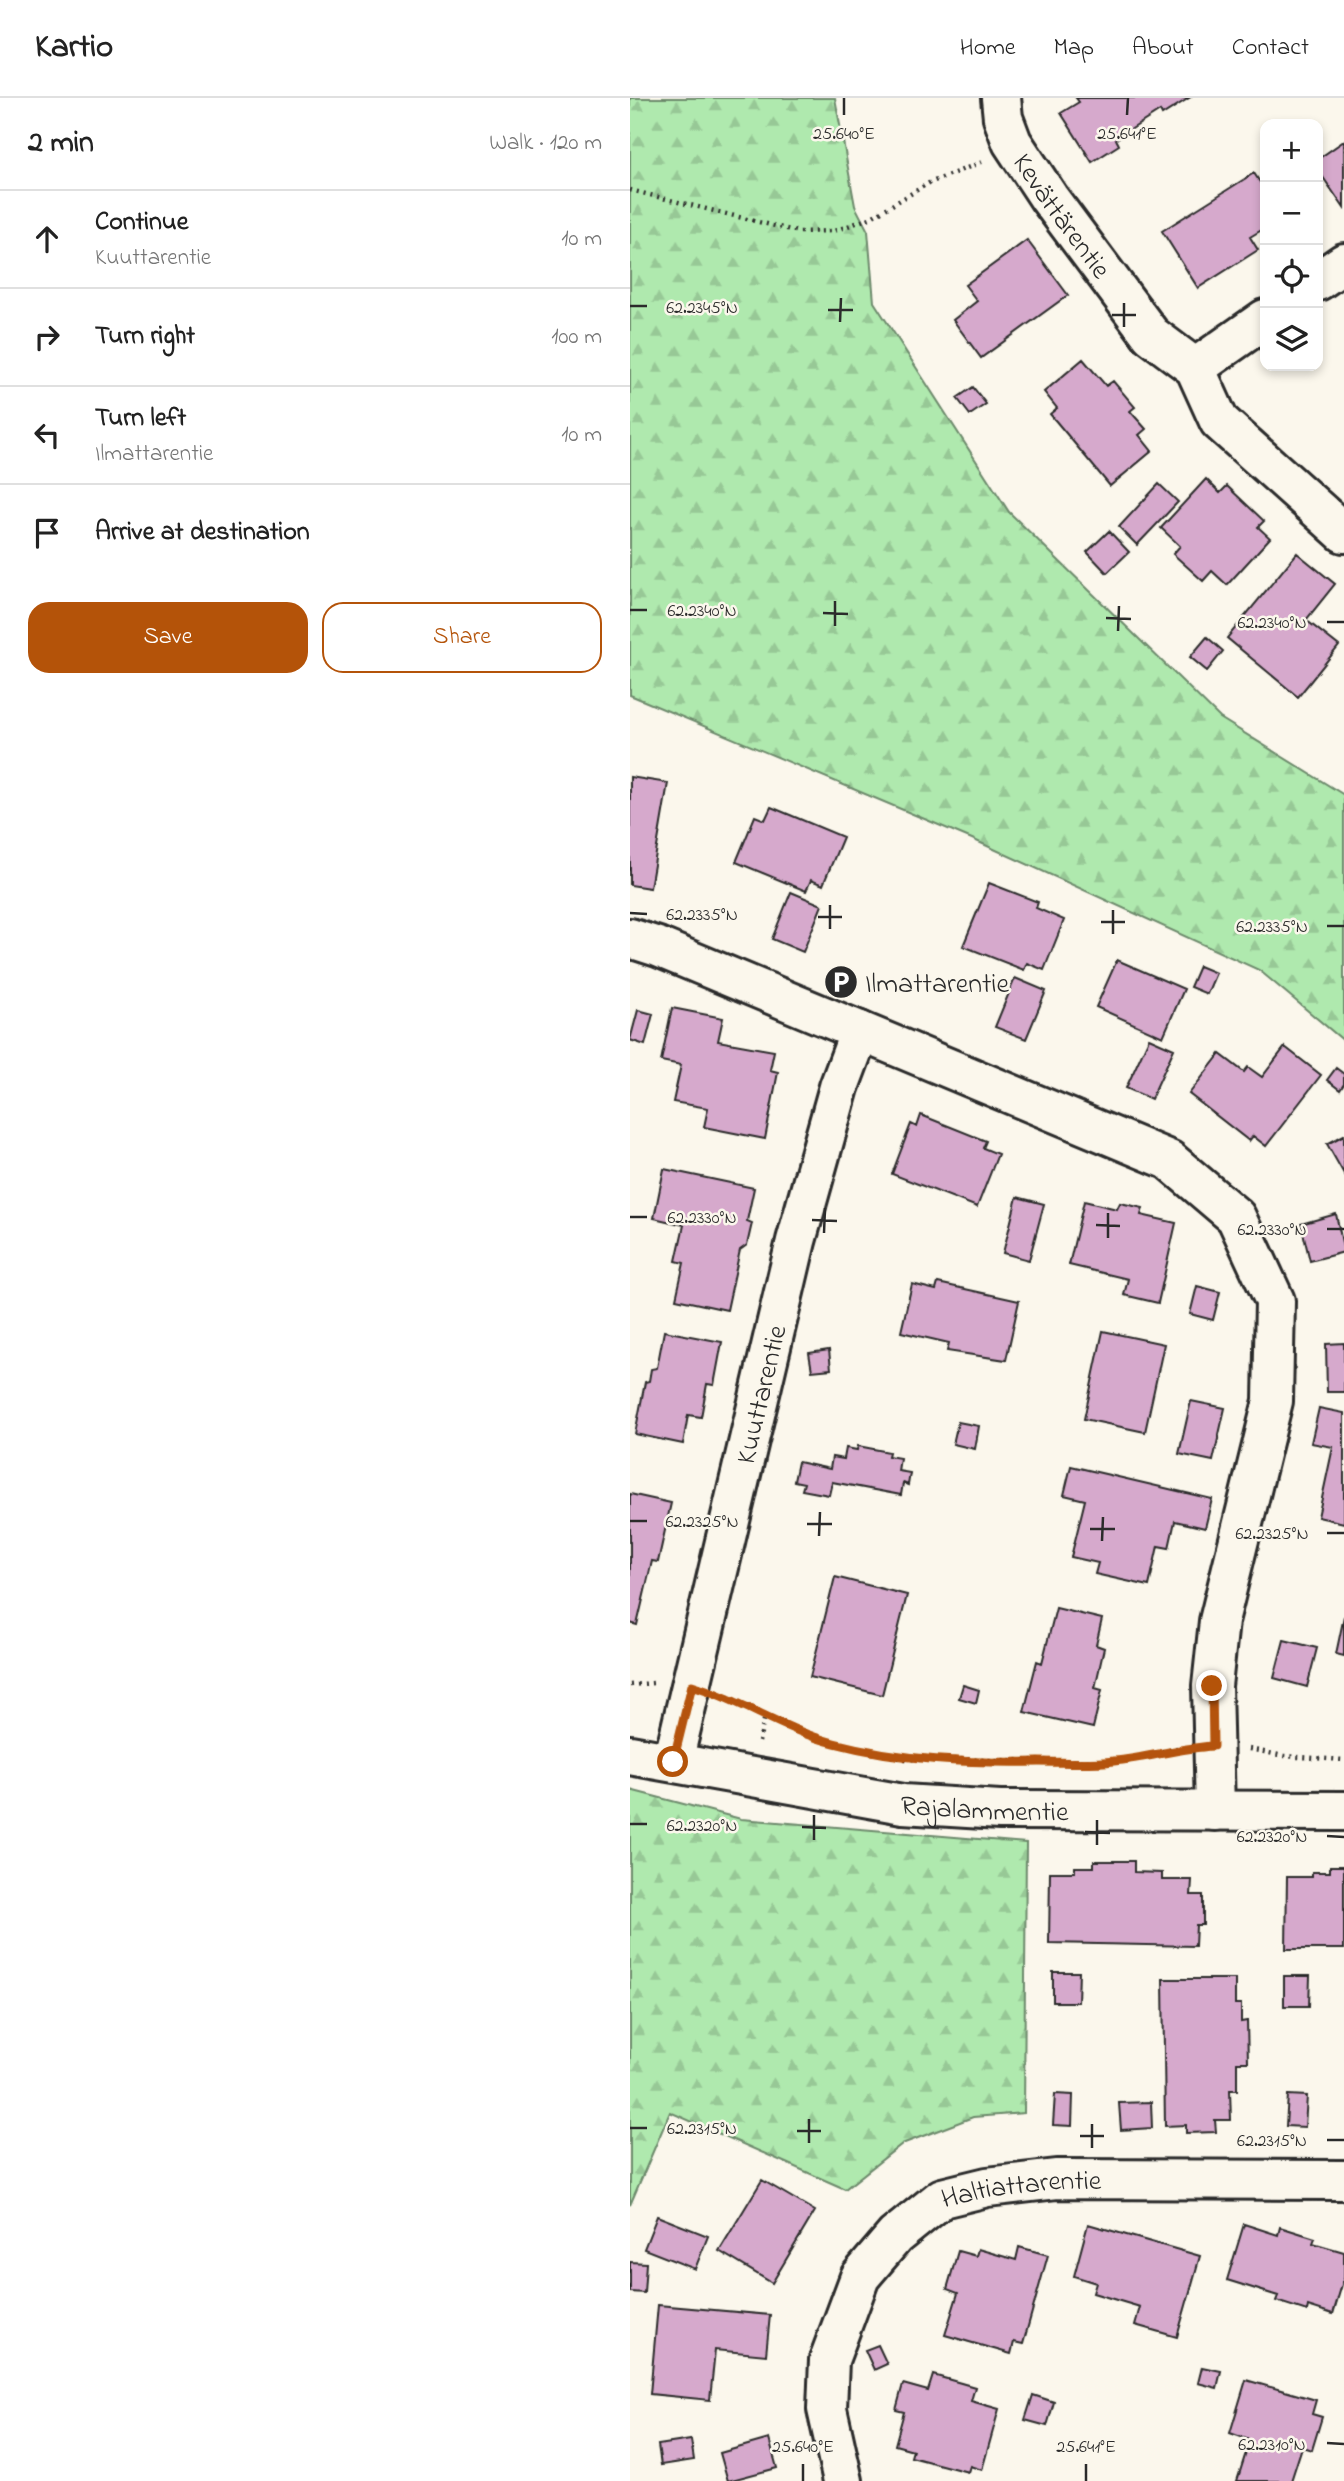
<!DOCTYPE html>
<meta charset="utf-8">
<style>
:root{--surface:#fff;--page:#f6f6f6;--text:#222;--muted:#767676;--line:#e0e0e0;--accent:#b45309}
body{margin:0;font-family:"Indie Flower",sans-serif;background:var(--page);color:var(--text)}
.controls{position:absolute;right:21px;top:21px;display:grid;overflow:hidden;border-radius:14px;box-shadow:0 4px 10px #0003}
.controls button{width:63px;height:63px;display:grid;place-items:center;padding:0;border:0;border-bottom:2px solid var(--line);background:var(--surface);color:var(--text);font:35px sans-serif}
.stop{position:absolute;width:21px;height:21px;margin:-16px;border:5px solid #b45309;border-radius:50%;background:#fff}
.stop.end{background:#b45309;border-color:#fff;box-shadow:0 2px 7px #0008}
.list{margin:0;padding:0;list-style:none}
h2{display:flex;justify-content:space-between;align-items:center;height:91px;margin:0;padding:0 28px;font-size:30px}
h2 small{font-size:23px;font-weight:400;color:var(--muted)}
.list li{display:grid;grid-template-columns:46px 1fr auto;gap:21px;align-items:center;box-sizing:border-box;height:98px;padding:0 28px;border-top:2px solid var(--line)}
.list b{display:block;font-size:26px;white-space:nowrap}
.list p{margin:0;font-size:23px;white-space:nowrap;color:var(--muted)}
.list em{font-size:23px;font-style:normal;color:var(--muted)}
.actions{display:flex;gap:14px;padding:21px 28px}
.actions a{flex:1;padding:16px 0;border:2px solid var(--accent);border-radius:21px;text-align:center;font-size:24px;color:var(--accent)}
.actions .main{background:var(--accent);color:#fff}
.icon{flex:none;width:38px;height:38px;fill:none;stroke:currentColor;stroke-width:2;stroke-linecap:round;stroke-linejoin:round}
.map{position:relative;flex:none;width:714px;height:2383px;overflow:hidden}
header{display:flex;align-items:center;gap:42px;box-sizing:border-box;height:98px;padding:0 35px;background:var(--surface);border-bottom:2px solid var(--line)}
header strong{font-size:33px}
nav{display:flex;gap:38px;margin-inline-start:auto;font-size:24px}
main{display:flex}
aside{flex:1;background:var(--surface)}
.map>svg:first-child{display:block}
.forest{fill:url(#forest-firs);stroke:#6d8a6c;stroke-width:2}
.building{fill:#d6a9cc;stroke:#2b2b2b;stroke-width:2}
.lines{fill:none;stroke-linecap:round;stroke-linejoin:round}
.minor-casing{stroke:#2b2b2b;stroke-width:44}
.path{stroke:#2b2b2b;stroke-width:4.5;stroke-dasharray:2 5;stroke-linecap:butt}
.minor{stroke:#fbf7ec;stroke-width:38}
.route{stroke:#b45309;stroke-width:9}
.ticks{fill:none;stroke:#2b2b2b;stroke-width:2.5}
.labels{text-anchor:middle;stroke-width:5;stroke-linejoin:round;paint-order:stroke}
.street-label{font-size:28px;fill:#2b2b2b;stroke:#fbf7ec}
.poi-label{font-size:28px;fill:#2b2b2b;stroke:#fbf7ec;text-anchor:start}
.ticks-label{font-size:18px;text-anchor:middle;fill:#2b2b2b;stroke:#fbf7ec;stroke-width:5;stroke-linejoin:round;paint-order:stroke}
</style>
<header>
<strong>Kartio</strong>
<nav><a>Home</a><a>Map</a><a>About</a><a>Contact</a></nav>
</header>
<main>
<aside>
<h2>2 min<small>Walk · 120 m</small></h2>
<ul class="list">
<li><svg class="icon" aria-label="ahead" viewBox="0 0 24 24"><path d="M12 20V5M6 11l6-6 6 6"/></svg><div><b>Continue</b><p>Kuuttarentie</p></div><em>10 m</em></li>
<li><svg class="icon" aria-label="right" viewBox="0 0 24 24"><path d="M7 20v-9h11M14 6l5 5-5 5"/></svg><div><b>Turn right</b></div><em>100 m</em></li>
<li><svg class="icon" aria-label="left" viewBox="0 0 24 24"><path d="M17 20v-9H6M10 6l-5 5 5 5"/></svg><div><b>Turn left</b><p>Ilmattarentie</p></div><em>10 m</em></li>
<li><svg class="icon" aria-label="arrive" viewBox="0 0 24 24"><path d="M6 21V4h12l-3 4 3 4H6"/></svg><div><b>Arrive at destination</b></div></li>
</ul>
<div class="actions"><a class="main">Save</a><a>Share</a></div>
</aside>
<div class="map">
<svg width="714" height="2383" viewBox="0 0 714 2383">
<defs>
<pattern id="forest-firs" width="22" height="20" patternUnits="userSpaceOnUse" patternTransform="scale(1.75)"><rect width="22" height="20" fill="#afe9ae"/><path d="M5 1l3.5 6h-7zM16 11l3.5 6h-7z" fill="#97c896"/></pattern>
</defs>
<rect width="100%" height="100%" fill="#fbf7ec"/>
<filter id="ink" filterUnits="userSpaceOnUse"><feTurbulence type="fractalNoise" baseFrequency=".0143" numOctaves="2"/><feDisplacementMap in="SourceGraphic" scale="14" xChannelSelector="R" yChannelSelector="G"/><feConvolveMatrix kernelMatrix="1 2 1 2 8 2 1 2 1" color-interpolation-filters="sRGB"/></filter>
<g filter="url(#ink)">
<path class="forest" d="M0,0H205L225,108L238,133L244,204L379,414L590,620L714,697V943L629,872L342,741L0,597Z
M0,1692L111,1721L396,1745L394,2015L343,2019L272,2046L215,2091L40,2014L0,2107Z"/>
<path class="building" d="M446,0H559L532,17L530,13L486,41L489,47L462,64L431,15L449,4Z
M714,43V110L688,72V61Z
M624,75L635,92V130L620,139L628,152L568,190L532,133Z
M397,142L438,197L351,260L323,222L347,203L335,187Z
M453,261L476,288L483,283L505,309L500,313L516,331L509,337L522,353L480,388L420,316L427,310L414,294Z
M343,289L356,306L340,317L327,300Z
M576,381L590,395L597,388L634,423L628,429L640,440L597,487L582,473L573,483L543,456L550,448L531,430Z
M529,386L548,404L507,447L489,429Z
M479,433L499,454L477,475L457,454Z
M667,455L705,486L676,522L709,548L668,599L597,540Z
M577,539L593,553L577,573L560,559Z
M0,679L38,685L20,790L0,787Z
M141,709L213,739L193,787L181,782L176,793L106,764L125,718L135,722Z
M359,785L408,804L406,810L434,822L414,872L397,865L394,872L333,848Z
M161,794L192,807L173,854L142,841Z
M487,862L554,891L533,939L466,909Z
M569,868L586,875L577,896L560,889Z
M385,880L416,893L396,941L365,929Z
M42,910L93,920L88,943L144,953L140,972L148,974L135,1041L74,1029L78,1010L43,1004L51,967L31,963Z
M8,912L23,916L15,947L0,942Z
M519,940L544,951L521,1001L496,990Z
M655,949L691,977L636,1048L623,1038L619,1043L559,996L590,956L614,974L618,969L632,979Z
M706,970L714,976V986L710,992L697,982Z
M291,1017L356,1043L353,1050L368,1056L347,1109L262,1076L281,1026L287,1029Z
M714,1037V1076L697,1046Z
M34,1071L124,1090L117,1123L122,1125L117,1147L110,1152L97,1212L46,1201L54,1165L46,1163L54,1127L24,1120Z
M387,1099L414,1106L399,1162L373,1155Z
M454,1103L487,1111L490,1105L513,1110L511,1117L546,1125L528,1205L494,1197L498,1181L439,1167Z
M706,1116L714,1154L680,1163L671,1126Z
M308,1185L389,1203L376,1262L317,1253L319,1245L271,1234L282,1186L306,1192Z
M567,1188L590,1194L583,1222L560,1216Z
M34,1233L92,1244L84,1287L77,1286L71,1319L58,1317L53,1346L5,1336L15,1284L19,1283L21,1271L27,1270Z
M473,1233L534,1246L515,1334L454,1321Z
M714,1245V1294H697L696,1246Z
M199,1252L201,1271L182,1273L179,1255Z
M561,1303L595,1310L583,1363L549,1356Z
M689,1310L714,1315V1425L688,1419L703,1349L681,1345Z
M328,1324L349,1328L345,1351L323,1346Z
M228,1348L259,1354L258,1358L270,1360L268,1373L280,1375L278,1387L273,1385L271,1397L202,1384L199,1397L172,1392L174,1385L164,1383L168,1364L200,1371L202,1359L214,1361L216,1350L227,1352Z
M441,1368L582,1401L575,1430L545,1423L539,1450L528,1448L519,1488L465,1476L468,1465L441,1459L455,1402L434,1397Z
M0,1396L41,1405L28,1464L22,1463L7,1527L0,1525Z
M205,1479L277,1497L252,1597L180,1579Z
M426,1510L472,1521L466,1547L474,1550L465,1590L472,1592L463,1630L394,1614L407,1563L412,1565Z
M714,1518V1558L706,1556Z
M654,1542L687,1550L677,1589L644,1580Z
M333,1587L349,1592L346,1605L329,1600Z
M464,1763H504V1774L532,1775V1782H562L561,1797H573V1827H566L565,1848L419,1845L420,1774H445V1769H464Z
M700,1768H714V1851H656L657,1779H682V1774H700Z
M423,1874H449L448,1904H423Z
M654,1878H680L679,1908H654Z
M533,1881H605V1906H611V1924L617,1923L618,1964H607V1992H600L601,2022H585L586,2034L556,2035V2027L535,2028Z
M425,1996L443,1997L442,2028L423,2027Z
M658,1997L677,1998L675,2029L656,2028Z
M521,2004L522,2030L491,2032L489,2005Z
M132,2082L185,2113L142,2185L89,2153Z
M27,2118L78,2138L65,2171L14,2151Z
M458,2126L570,2158L547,2239L505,2227L510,2209L463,2195L466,2185L444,2178Z
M614,2126L648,2137L650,2129L685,2140L683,2145L714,2154V2180L703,2216L678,2208L677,2213L646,2203L648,2198L597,2182Z
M389,2149L418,2157L393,2246L384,2244L381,2256L315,2237L328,2195L317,2191L328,2153L346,2158L348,2151L386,2162Z
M0,2164L16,2165L14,2195L0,2194Z
M28,2207L140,2217L136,2257L85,2252L80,2302L20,2296Z
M248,2247L257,2266L244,2272L235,2252Z
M572,2269L591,2273L587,2290L568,2285Z
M303,2277L345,2289L341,2303L369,2311L352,2372L340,2368L338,2374L281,2359L283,2352L265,2347L274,2314L266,2312L273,2286L298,2293Z
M616,2282L686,2302L682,2316L692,2319L682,2352L672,2349L661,2383H607L620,2342L600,2335Z
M403,2297L424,2304L417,2328L395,2322Z
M139,2341L147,2370L98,2383L90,2355Z
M61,2342L64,2362L31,2367L28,2347Z"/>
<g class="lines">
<g class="minor-casing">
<g id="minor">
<path id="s1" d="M371,0L373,20L382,44L419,100L521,237L565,270L589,323L714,435"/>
<path d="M688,183L714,165"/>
<path d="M565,270L635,221"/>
<path d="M0,840L28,849L539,1062L606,1119L645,1203L643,1303L589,1523L582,1588L585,1713"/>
<path id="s2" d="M0,1657L273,1706L370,1712L714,1713"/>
<path id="s3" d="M43,1664L166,1143L209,989L230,933"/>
<path id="s4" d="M213,2383L197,2311L199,2262L230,2179L265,2138L312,2100L357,2089L427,2081L714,2082"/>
</g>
</g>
<path class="path" d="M0,92L169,134L204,133L240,120L299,85L352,64
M0,1587L24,1585
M97,1599L139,1620L202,1645L276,1661L482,1664L521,1658L547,1650
M129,1644L135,1618
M619,1651L654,1658L714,1662"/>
<use href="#minor" class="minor"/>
</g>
</g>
<g class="lines" filter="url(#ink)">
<path class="route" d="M43,1664L62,1587C111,1602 154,1632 204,1645C272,1663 339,1665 409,1664C434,1664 459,1666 484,1663C517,1660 549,1650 583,1648L582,1588"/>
</g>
<path class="ticks" d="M214,17V0M497,17L498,0M0,208H17M198,212H223M482,217H506M210,224L211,200M494,229V205M0,512H17M193,515L218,516M476,520L501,521M697,524H714M205,528V503M488,533L489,508M0,815L17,816M188,819H212M471,824H495M697,828H714M200,831V807M483,836V812M0,1119H17M182,1122L207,1123M466,1127L490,1128M697,1131H714M194,1135L195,1110M478,1140V1115M0,1423H17M177,1426H202M460,1431H485M697,1435H714M189,1438L190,1414M472,1443L473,1419M0,1726H17M172,1729L196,1730M455,1734L480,1735M697,1738L714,1739M184,1742V1717M467,1747V1722M0,2030H17M167,2033H191M450,2038H474M697,2042H714M179,2045V2021M462,2050V2026M697,2345L714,2346M173,2383V2366M456,2383V2366"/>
<defs>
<g id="parking-disc" transform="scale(1.75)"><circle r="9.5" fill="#2b2b2b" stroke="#fbf7ec"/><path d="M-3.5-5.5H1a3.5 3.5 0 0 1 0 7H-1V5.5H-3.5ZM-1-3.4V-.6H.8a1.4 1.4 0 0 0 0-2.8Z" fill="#fff"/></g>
</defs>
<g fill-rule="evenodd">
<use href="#parking-disc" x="211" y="884"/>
</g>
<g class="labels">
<g class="street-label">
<text dy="10" stroke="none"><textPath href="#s1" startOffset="135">Kevättärentie</textPath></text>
<text dy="10" stroke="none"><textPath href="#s3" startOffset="378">Kuuttarentie</textPath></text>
<text dy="10" stroke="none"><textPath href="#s2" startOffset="359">Rajalammentie</textPath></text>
<text dy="10" stroke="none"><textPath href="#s4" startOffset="406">Haltiattarentie</textPath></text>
</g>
<g class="poi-label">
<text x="235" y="894">Ilmattarentie</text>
</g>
</g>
<g class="ticks-label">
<text x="214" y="41">25.640°E</text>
<text x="497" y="41">25.641°E</text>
<text x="72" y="215">62.2345°N</text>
<text x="72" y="518">62.2340°N</text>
<text x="642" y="530">62.2340°N</text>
<text x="72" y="822">62.2335°N</text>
<text x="642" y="834">62.2335°N</text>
<text x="72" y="1125">62.2330°N</text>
<text x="642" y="1137">62.2330°N</text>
<text x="72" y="1429">62.2325°N</text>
<text x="642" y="1441">62.2325°N</text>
<text x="72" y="1733">62.2320°N</text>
<text x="642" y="1744">62.2320°N</text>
<text x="72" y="2036">62.2315°N</text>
<text x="642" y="2048">62.2315°N</text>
<text x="642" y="2352">62.2310°N</text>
<text x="173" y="2354">25.640°E</text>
<text x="456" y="2354">25.641°E</text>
</g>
</svg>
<div class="controls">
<button>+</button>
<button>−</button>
<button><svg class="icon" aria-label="locate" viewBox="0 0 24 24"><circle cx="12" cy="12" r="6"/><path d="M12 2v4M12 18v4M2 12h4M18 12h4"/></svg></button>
<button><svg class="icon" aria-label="layers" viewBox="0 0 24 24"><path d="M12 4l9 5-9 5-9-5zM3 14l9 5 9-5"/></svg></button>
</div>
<div class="stop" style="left:43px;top:1664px"></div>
<div class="stop end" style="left:582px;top:1588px"></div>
</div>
</main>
